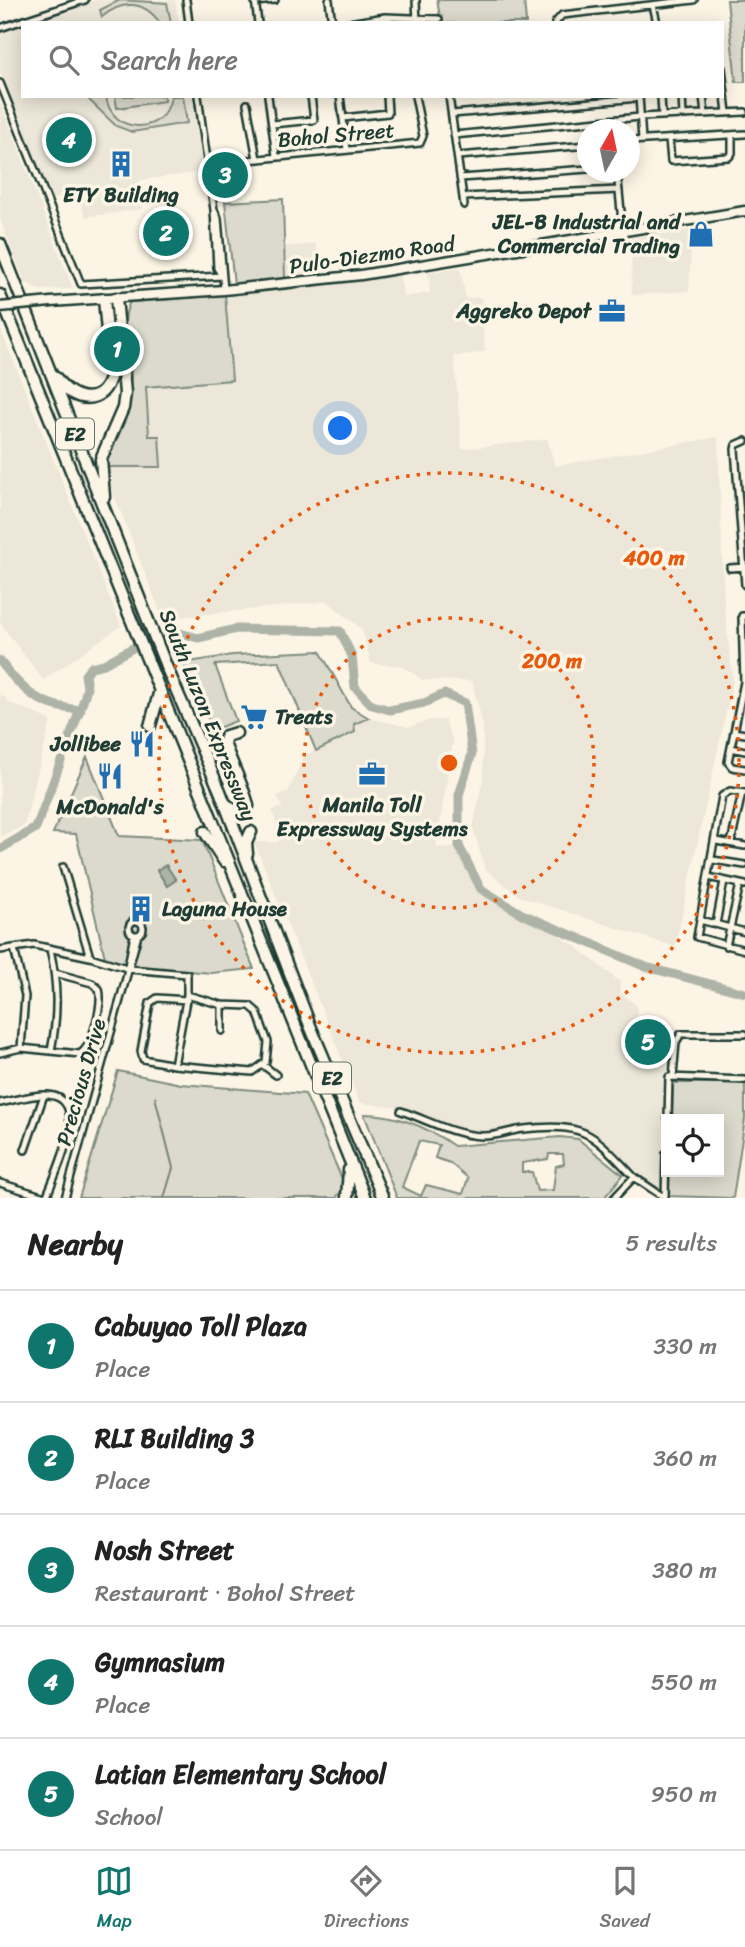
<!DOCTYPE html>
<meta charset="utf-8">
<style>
:root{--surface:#fff;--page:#f6f6f6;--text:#222;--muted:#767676;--line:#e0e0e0;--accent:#0f766e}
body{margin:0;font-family:Sriracha,sans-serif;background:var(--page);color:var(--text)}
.controls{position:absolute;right:21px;bottom:21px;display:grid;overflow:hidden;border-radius:0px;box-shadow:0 4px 18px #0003}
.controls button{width:63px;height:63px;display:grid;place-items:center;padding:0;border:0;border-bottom:2px solid var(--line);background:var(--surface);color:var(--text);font:35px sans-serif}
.compass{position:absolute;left:577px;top:119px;width:63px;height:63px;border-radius:50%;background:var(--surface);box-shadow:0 4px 18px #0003;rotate:9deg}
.you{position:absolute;left:341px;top:429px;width:24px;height:24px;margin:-18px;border:5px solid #fff;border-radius:50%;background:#1a73e8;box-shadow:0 0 0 10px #1a73e833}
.badge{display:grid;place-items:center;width:46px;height:46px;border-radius:50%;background:var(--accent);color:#fff;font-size:23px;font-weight:700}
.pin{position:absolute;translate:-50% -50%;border:4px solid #fff;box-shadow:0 2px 7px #0006}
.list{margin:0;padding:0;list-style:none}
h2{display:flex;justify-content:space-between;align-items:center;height:91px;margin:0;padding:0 28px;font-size:30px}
h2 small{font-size:23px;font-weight:400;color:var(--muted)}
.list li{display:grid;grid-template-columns:46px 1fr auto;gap:21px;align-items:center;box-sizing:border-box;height:112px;padding:0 28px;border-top:2px solid var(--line)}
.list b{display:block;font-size:26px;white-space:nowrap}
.list p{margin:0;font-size:23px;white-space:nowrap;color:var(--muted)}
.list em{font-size:23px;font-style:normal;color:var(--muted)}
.icon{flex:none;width:38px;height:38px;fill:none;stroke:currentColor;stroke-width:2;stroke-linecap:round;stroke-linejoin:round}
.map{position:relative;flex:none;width:745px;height:1198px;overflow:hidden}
.search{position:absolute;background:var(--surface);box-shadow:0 4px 18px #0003;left:21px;right:21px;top:21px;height:77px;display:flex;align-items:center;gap:18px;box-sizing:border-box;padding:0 24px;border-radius:0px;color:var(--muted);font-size:26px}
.sheet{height:651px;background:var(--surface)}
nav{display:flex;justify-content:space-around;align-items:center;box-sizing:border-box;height:98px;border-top:2px solid var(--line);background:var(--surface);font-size:19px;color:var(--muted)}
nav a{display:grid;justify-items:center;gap:4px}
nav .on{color:var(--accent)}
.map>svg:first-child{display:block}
.built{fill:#ece7d8}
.green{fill:#dcdacc;stroke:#7e8c80;stroke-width:2;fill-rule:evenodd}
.water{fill:#aeb3a7;stroke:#758479;stroke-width:2}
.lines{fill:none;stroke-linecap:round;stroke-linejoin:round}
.stream{stroke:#758479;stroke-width:2}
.river{stroke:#aeb3a7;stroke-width:9}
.minor-casing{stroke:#1f3d34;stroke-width:10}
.secondary-casing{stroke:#1f3d34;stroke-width:13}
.motorway-casing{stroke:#1f3d34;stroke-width:15}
.minor{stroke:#fcf5e5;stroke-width:5}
.secondary{stroke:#fcf5e5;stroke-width:8}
.motorway{stroke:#fcf5e5;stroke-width:10}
.secondary-bridge-casing{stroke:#1f3d34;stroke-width:13;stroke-linecap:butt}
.secondary-bridge{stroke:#fcf5e5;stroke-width:8}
.ring{fill:none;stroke:#e8590c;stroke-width:3.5;stroke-dasharray:3.5 7}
.labels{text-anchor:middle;stroke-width:7;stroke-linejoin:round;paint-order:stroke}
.shield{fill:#fcf5e5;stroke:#617469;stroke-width:2}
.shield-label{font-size:19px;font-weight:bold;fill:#1f3d34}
.street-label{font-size:21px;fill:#1f3d34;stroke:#fcf5e5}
.poi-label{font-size:21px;font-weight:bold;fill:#1f3d34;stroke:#fcf5e5}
.centre{fill:#e8590c;stroke:#fcf5e5;stroke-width:3.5}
.ring-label{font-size:21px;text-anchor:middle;font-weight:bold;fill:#e8590c;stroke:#fcf5e5;stroke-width:7;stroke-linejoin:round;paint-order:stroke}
</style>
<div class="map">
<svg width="745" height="1198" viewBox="0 0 745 1198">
<rect width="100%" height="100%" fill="#fcf5e5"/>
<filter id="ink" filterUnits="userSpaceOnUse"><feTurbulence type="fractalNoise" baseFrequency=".0143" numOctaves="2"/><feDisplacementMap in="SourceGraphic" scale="14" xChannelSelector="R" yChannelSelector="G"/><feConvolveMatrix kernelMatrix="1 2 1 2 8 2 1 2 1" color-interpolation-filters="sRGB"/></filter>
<g filter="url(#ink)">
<path class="built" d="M96,0H175L179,23H23V96H192L203,172L140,180L142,209L86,217L75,191L51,200L0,71V30L78,5Z
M0,101L73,289L38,290L25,282L0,220Z
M692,229L689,291L632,295L631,238Z
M316,244L320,275L285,279L283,247Z
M460,268L466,299L481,297L485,352L454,356L462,449L547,439L555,466L718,437L724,604L733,680L675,947L519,896L485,869L473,828L483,778V726L472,681L423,680L402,666L371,663L362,629L327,601L163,619L103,467L158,436L149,437L146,387L232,380L225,295L400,276L403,297L430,293L428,272Z
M0,328L121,626L43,680L0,623Z
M0,692L10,703L51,720L24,826L0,836Z
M369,718L409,727L430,720H445L453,741L436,848L459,846L481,889L574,945L620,982V992L637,1006V1027L659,1029V1068L668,1069L661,1192L586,1129L569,1126L473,1133L405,1108L360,1103L254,842H279L280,834L272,811L282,807L277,796L288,792L304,756L355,732L354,724Z"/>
<path class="green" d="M120,0L167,3L171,23H160C144,0 122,0 102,17L100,10Z
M437,0H524L526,23H441Z
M727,0H745V82H736Z
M85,96H106C111,136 166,136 171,96H183L187,123L132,132L116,126Z
M115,96H164L165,101L117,108Z
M283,199L285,279L234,284L225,202Z
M225,295L232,380L146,387L149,436H159L161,467H103C118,438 129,411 131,378C132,354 118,324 130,302Z
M320,651L351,707L369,718L354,724L355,732L316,751L279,661L215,665L236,721L213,730L183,663L233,655Z
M87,757L119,836L202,840L254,969L211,973L133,966L139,938L131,936L126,964L105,958L76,834L53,833Z
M118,1071L181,1084L305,1094L342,1179L341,1191L336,1198H79Z
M673,1083H745V1119L733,1198L667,1196L669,1172H719V1119H672Z
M364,1114C396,1114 427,1127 454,1146L560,1137L578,1139L623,1175L604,1198H397ZM419,1141L439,1145L435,1158L450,1163L468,1178L463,1194L426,1185L421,1196L402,1187ZM549,1154H563L564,1164L556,1166L553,1190L537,1191L532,1172H522V1163L548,1159Z"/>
<path class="water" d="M166,865L176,880L167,886L157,870Z"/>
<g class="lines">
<path class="stream" d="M155,1097L173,1168L164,1198"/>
<path class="river" d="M0,661C24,693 41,707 81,710
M0,849L36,828L84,699L87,687L85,675L91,667L104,664L145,641L180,633L198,638L236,629L340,631L352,656L355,687L372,705L390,710L424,703L444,694L465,703L472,754L459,795V846L481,889L522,914L646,967L745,993"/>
<g class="minor-casing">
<path id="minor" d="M186,0L189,23
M255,0L258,23
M329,0L332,23
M416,0L417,23
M255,2L275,0
M653,5L657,23
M349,23L385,17L439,19
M555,23L562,15L694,0
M0,28L85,0
M722,68L727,113
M0,83L81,284L222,276
M198,96L214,210L217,268L222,276
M268,96L276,156
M340,96L347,150
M449,96L464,205
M639,96L642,140
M661,96L662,116
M682,96L683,115
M703,96L705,114
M247,104L257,159
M452,114L639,98
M343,118L388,113L387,96
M272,124L314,120L311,96
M454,135L640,117L745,112
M669,139L671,161L729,157L732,153V135
M630,141L745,134
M458,156L588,145
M207,164L420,143L423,136L415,96
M617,172L623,231
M460,178L588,169
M463,197L619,190
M214,210L218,218L224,290
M745,441L736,445L735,449L745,585
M730,568L745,567
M745,616H742L744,682L728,762L732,767L745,769
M734,732L745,734
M731,748L745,751
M745,793L730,791L722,796L697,937L745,950
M716,841L745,846
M731,843L742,793
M713,860L745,865
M63,867L90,957
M708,877L745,885
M700,920L745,932
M129 928a7 7 0 1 1 14 0a7 7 0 1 1-14 0Z
M716,924L724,881
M726,946L740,884
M14,948L25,996L21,1048L80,1054C93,1045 103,1004 99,989L92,983L55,973
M50,949C58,985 58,1015 51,1051
M0,950L34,945L90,957L130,969L187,974V995L222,1005L250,1006L257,1012L268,1042L266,1062L252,1072L174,1065L187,995
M127,971L134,935
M222,1031V1005
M0,1053L21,1048
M174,1065L143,1059L141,1051L150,1003L157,998L187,1000
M263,1065L276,1075
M673,1077L676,1042L681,1034H745
M0,1103C15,1100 33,1094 48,1095C94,1098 54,1176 46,1198
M401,1111C428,1120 453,1135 482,1136C497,1137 510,1130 524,1129C588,1122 593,1135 634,1177
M668,1119L669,1077L745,1080
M25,1150L44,1095
M0,1183L48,1198
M65,1198L138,935
M614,1198L634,1177L665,1198
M665,1198L666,1153"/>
</g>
<g class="secondary-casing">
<path id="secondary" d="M51,302L224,290L361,275L745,211"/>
</g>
<g class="motorway-casing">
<path id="motorway" d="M0,244L166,666L220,791L311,1028L383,1198
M0,295L365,1198
M56,378C73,403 104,407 111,374L104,299
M104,497L101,459L123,408L125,393L116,298
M150,726L160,690
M226,804L237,813L248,806C248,797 228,756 224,743L226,736L236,733
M205,832L224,861
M247,854L246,843L251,832
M347,1198L349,1170"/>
</g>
<use href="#minor" class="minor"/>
<use href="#secondary" class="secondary"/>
<use href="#motorway" class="motorway"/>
<g class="secondary-bridge-casing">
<path id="secondary-bridge" d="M0,307L51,302"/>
</g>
<use href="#secondary-bridge" class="secondary-bridge"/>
</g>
</g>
<g class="ring">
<circle cx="449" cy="763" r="145"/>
<circle cx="449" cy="763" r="290"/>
</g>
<defs>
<g id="building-bare" transform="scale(2.1)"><path d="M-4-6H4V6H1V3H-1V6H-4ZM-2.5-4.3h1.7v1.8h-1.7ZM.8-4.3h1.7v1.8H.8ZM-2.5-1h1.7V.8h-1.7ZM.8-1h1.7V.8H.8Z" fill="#1f6fb2" stroke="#fcf5e5" stroke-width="2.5" paint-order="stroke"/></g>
<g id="shop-bare" transform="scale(2.1)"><path d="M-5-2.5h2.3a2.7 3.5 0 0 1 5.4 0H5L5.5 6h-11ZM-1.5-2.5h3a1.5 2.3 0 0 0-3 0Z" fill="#1f6fb2" stroke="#fcf5e5" stroke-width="2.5" paint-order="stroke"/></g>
<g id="office-bare" transform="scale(2.1)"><path d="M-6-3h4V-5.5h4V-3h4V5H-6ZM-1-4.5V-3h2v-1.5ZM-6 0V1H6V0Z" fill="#1f6fb2" stroke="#fcf5e5" stroke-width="2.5" paint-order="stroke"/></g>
<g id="supermarket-bare" transform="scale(2.1)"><path d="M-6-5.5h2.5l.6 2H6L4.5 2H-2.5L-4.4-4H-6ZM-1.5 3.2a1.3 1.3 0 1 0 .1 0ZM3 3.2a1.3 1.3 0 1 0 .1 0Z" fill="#1f6fb2" stroke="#fcf5e5" stroke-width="2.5" paint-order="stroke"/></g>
<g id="restaurant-bare" transform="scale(2.1)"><path d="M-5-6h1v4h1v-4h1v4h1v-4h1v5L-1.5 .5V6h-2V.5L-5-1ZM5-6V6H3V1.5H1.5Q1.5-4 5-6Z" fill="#1f6fb2" stroke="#fcf5e5" stroke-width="2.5" paint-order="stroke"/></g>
</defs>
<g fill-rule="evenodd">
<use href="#building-bare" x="121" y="164"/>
<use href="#shop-bare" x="701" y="234"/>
<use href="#office-bare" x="612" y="311"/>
<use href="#supermarket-bare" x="254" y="717"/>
<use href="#restaurant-bare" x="142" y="744"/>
<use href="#office-bare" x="372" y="774"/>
<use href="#restaurant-bare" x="110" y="776"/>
<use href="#building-bare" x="141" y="909"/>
</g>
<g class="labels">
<g class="shield">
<rect x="56" y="418.5" width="38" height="31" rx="5"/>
<rect x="313" y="1062.5" width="38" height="31" rx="5"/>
</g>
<g class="shield-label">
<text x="75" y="441">E2</text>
<text x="332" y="1085">E2</text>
</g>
<g class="street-label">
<text transform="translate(336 135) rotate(-5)" y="7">Bohol Street</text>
<text transform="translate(372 255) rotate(-8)" y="7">Pulo-Diezmo Road</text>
<text transform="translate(208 715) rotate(68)" y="7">South Luzon Expressway</text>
<text transform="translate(81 1082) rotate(-74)" y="7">Precious Drive</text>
</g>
<g class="poi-label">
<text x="121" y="202">ETY Building</text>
<text x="680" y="229" text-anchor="end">JEL-B Industrial and<tspan x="680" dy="24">Commercial Trading</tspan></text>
<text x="591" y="318" text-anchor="end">Aggreko Depot</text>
<text x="275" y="724" text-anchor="start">Treats</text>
<text x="121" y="751" text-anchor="end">Jollibee</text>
<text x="372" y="812">Manila Toll<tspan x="372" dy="24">Expressway Systems</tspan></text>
<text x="110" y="814">McDonald's</text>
<text x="162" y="916" text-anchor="start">Laguna House</text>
</g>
</g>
<circle cx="449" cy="763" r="10" class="centre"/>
<g class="ring-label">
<text x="654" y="565">400 m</text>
<text x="552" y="668">200 m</text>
</g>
</svg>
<div class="controls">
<button><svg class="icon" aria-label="locate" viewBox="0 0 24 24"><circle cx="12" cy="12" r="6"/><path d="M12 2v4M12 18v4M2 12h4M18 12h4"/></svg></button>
</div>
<svg class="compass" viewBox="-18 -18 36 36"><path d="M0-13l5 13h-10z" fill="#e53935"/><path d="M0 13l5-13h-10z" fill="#767676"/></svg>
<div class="you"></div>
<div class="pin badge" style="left:117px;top:349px">1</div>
<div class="pin badge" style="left:166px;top:233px">2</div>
<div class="pin badge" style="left:225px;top:175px">3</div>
<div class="pin badge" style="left:69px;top:140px">4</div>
<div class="pin badge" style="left:648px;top:1042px">5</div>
<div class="search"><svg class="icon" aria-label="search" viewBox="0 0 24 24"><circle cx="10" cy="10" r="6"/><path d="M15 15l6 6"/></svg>Search here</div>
</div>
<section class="sheet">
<h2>Nearby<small>5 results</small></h2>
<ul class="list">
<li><span class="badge">1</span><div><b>Cabuyao Toll Plaza</b><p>Place</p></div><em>330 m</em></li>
<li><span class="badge">2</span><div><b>RLI Building 3</b><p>Place</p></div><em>360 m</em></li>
<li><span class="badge">3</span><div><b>Nosh Street</b><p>Restaurant · Bohol Street</p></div><em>380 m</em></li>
<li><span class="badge">4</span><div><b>Gymnasium</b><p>Place</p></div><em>550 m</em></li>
<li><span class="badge">5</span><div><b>Latian Elementary School</b><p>School</p></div><em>950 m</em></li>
</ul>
</section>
<nav>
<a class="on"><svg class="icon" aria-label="map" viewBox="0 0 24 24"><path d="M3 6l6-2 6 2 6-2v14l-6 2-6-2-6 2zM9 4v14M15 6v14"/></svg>Map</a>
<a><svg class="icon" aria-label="directions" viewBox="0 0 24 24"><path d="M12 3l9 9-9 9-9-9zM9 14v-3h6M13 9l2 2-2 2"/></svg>Directions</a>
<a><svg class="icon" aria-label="saved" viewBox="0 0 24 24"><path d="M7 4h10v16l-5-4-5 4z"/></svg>Saved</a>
</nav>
